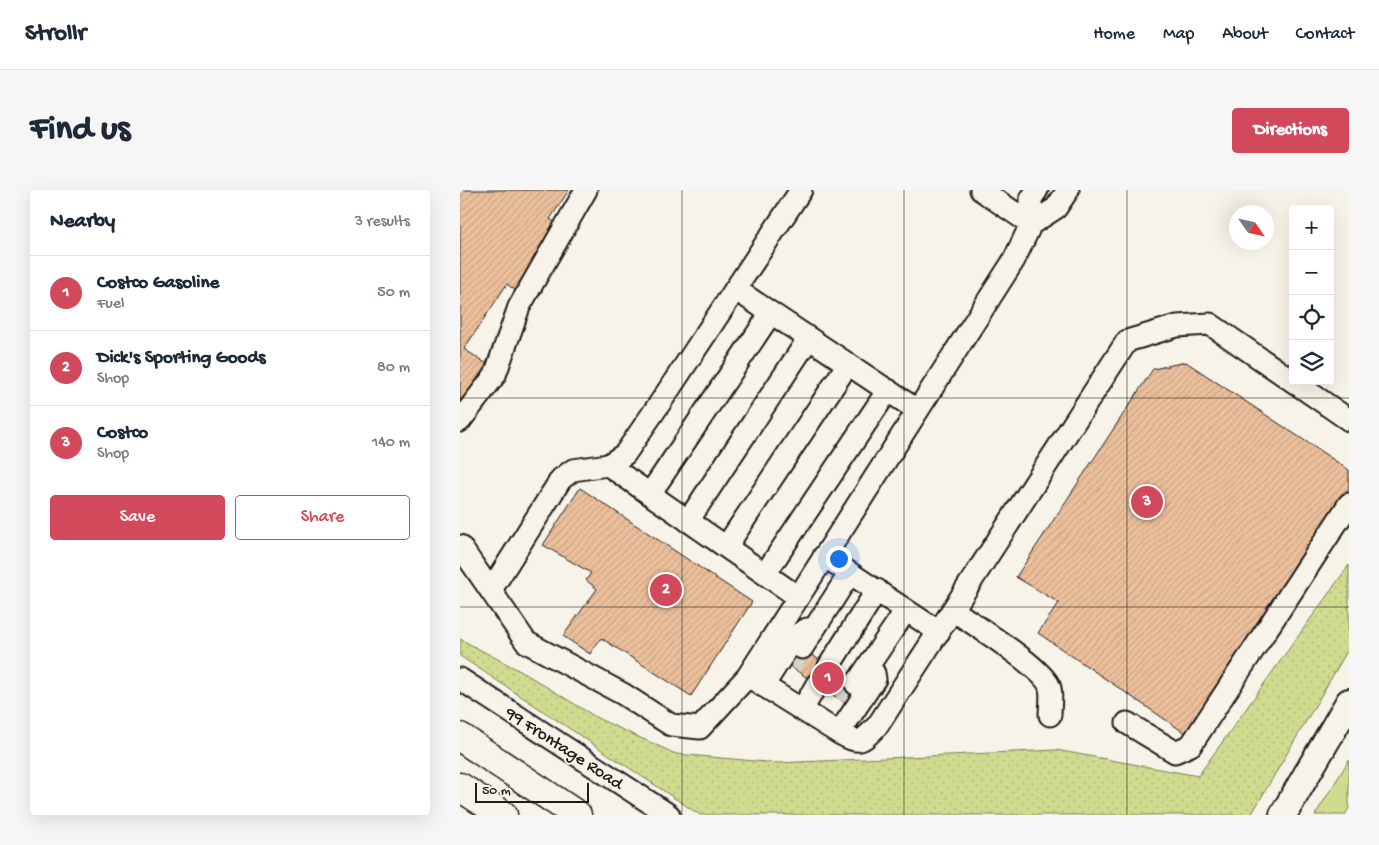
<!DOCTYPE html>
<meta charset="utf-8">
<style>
:root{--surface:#fff;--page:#f6f6f7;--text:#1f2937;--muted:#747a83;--line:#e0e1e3;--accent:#d1495b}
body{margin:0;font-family:"Gochi Hand",sans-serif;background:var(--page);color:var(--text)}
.controls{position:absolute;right:15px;top:15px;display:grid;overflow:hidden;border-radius:5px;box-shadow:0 5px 20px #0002}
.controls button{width:45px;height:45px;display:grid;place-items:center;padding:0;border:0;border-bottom:1px solid var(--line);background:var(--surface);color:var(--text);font:25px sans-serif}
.compass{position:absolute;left:769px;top:15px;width:45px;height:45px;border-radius:50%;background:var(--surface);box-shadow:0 5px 20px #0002;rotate:124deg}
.scale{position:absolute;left:15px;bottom:12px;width:114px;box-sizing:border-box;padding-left:5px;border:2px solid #1c1c1c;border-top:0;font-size:14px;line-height:18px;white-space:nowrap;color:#1c1c1c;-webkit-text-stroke:4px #f7f3e8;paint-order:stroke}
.you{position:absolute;left:378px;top:368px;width:18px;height:18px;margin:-12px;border:4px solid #fff;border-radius:50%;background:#1a73e8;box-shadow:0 0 0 8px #1a73e833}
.badge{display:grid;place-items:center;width:32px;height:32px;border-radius:50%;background:var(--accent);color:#fff;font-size:16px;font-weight:700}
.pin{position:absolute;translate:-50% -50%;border:2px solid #fff;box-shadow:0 1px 5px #0006}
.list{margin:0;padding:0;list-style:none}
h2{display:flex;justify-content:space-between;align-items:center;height:65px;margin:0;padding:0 20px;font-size:21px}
h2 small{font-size:16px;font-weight:400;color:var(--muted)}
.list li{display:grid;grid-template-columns:32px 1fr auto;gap:15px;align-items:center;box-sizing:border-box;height:75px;padding:0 20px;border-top:1px solid var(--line)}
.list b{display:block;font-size:19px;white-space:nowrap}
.list p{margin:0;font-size:16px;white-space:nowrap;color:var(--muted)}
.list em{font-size:16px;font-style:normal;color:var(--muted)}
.actions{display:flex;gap:10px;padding:15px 20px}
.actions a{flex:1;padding:11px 0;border:1px solid var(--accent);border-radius:5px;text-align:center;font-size:18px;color:var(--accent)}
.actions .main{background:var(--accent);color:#fff}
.icon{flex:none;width:28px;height:28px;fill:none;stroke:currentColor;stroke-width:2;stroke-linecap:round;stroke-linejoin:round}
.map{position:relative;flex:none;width:889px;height:625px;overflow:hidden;border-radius:5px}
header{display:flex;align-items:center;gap:30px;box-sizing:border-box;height:70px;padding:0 25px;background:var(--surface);border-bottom:1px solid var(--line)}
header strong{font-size:24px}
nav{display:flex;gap:28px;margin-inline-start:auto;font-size:18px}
.intro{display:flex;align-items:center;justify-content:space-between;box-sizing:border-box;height:120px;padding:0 30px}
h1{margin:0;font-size:35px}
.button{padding:12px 22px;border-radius:5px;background:var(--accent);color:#fff;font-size:18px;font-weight:700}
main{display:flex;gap:30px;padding:0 30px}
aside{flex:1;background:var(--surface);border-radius:5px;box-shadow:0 5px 20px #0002}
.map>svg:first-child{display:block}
.grass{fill:url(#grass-dots);stroke:#767c55}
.green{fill:#cfdb8e;stroke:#767c55}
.building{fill:url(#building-hatch);stroke:#1c1c1c}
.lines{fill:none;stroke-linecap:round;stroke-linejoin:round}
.minor-tunnel{stroke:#d6d3c9;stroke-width:21;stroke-dasharray:21 11;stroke-linecap:butt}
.minor-casing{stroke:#1c1c1c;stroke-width:25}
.major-casing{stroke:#1c1c1c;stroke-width:30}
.highway-casing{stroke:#1c1c1c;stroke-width:31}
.minor{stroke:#f7f3e8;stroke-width:21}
.major{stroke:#f7f3e8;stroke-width:26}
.highway{stroke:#f7f3e8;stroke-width:28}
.grid{fill:none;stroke:#1c1c1c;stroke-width:1;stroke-opacity:0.55}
.labels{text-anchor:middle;stroke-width:4;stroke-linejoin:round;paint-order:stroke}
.street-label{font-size:18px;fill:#1c1c1c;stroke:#f7f3e8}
</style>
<header>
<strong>Strollr</strong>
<nav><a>Home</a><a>Map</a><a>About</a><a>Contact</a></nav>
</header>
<div class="intro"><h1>Find us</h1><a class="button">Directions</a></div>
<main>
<aside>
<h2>Nearby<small>3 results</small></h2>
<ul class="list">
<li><span class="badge">1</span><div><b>Costco Gasoline</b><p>Fuel</p></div><em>50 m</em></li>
<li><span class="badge">2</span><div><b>Dick's Sporting Goods</b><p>Shop</p></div><em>80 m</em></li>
<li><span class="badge">3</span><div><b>Costco</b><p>Shop</p></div><em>140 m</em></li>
</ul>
<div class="actions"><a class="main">Save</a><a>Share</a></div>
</aside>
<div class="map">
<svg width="889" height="625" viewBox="0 0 889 625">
<defs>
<pattern id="grass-dots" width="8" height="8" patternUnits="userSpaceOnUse" patternTransform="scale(1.25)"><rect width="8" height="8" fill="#cfdb8e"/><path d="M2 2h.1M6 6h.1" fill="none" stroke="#b1bb7a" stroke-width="1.8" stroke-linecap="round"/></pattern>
<pattern id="building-hatch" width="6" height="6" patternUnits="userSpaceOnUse" patternTransform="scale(1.25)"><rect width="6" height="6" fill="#ecbf9b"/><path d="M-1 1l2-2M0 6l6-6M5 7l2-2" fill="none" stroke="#caa485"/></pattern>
</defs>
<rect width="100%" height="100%" fill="#f7f3e8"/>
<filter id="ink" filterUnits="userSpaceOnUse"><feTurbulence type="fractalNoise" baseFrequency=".02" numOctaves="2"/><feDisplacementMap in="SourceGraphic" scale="10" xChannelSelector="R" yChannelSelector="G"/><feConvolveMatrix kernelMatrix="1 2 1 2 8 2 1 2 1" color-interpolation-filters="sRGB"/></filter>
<g filter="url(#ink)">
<path class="grass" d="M889,375V458L791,625H240L0,466V449L64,483L139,529L216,564L318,573L596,560L738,586Z"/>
<path class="green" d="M889,570V618L885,625H855Z"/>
<path class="building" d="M0,0H109L90,29L99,35L56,101L47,94L4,159L27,174L1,213H0Z
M726,172L889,280V299L725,543L578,443L599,413L556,387L693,179Z
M120,298L292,412L231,506L141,448L130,464L103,446L137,399L126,390L131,383L83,355Z
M334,453L403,499L391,517L322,471Z"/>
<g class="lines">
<path class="minor-tunnel" d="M330,476L342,458
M385,513L396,494"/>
<g class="minor-casing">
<path id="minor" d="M521,0L571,34
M571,34L596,18L608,0
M275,99L457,220
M0,231L35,185L59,117L126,0
M148,275L338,407
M190,304L311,123
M228,331L349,148
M0,356L66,452L163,504L211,535L240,538L288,486L554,70L571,34V9L577,0
M266,357L388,174
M364,366L479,442
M305,384L428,200
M31,400L101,289L113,280L148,275L165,264L202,210L341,0
M493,420C511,433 586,479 590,498C592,506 590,517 590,525
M342,458L390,383
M369,476L417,400
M288,486L379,543C401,555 401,552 418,535L667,151L717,136L750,134L889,230
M0,489L209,625
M396,494L446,420
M303,496L335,446L347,439
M342,520L357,494
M667,533L715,562L731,555L889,314
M379,543L415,489L414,483"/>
</g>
<g class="major-casing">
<path id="major" d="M823,625L889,512"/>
</g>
<g class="highway-casing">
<path id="highway" d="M0,547L117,625
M0,597L43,625"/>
</g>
<use href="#minor" class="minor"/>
<use href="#major" class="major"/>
<use href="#highway" class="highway"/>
</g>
</g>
<path class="grid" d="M222,0V625M444,0V625M667,0V625M0,208H889M0,417H889"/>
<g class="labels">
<g class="street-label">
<text transform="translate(105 557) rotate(33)" y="6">99 Frontage Road</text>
</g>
</g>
</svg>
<div class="controls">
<button>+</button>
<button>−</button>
<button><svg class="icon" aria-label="locate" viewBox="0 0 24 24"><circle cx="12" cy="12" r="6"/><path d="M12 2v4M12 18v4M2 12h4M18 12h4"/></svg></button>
<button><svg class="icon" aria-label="layers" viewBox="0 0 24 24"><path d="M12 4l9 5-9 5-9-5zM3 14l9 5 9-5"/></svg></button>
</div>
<svg class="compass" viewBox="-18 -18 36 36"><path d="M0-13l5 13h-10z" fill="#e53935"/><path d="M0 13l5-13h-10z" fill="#747a83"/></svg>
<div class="scale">50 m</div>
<div class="you"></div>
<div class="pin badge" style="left:368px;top:488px">1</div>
<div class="pin badge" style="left:206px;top:400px">2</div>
<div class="pin badge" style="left:687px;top:312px">3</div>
</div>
</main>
